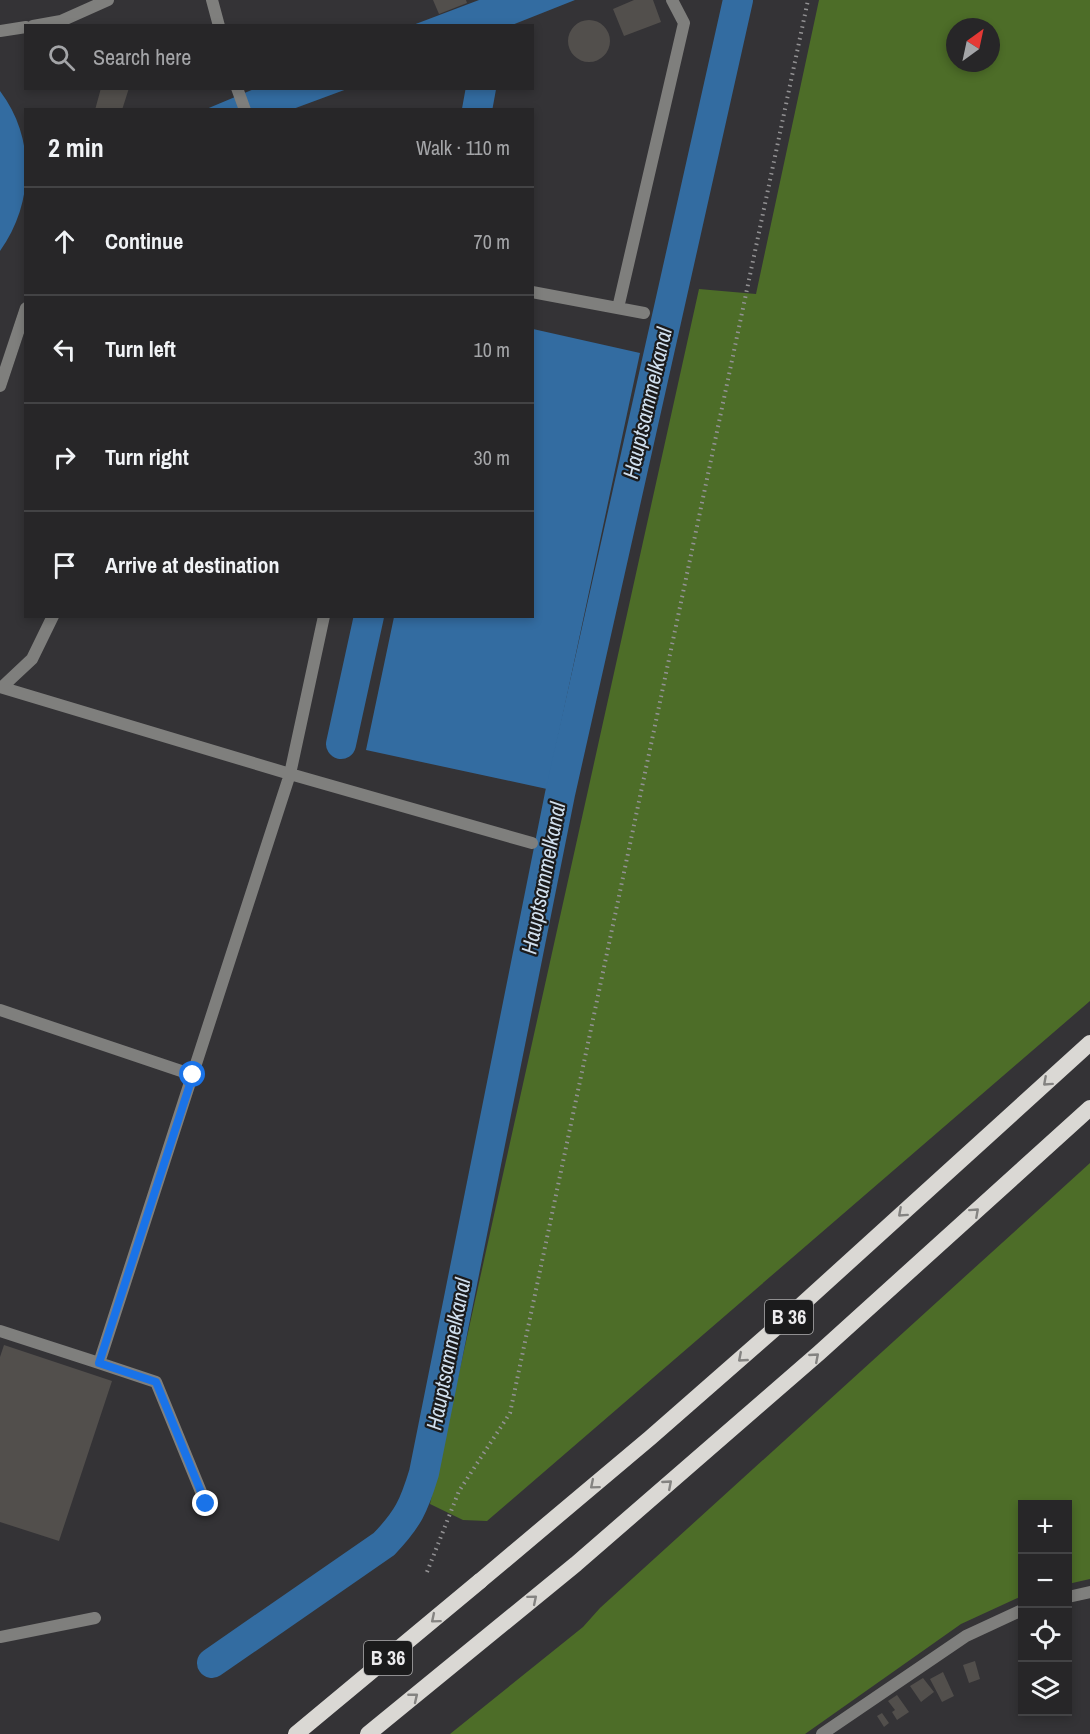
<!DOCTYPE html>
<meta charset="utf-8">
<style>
:root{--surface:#272628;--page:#2f2e30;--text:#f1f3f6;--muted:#a4a5a8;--line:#434345}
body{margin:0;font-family:"Archivo Narrow",sans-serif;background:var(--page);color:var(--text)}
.controls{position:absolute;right:18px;bottom:18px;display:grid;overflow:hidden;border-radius:0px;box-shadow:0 3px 9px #0003}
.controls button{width:54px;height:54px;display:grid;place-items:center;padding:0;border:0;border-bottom:2px solid var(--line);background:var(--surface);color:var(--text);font:30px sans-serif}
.compass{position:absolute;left:946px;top:18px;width:54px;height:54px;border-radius:50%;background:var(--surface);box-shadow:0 3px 9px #0003;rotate:33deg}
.stop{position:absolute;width:18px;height:18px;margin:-14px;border:4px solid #1a73e8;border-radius:50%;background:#fff}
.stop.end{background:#1a73e8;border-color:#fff;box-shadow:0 2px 6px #0008}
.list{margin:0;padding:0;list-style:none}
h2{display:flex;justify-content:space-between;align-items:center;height:78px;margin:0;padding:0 24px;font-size:26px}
h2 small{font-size:20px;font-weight:400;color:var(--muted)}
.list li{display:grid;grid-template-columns:39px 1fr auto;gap:18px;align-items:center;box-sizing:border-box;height:108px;padding:0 24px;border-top:2px solid var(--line)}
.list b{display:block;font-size:22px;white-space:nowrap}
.list em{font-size:20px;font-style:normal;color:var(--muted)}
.icon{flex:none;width:33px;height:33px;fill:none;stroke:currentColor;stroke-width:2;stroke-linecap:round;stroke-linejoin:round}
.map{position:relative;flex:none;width:1090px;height:1734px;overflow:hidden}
.search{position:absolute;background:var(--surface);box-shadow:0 3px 9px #0003;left:24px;top:24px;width:510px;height:66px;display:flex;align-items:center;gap:15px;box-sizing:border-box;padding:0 21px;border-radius:0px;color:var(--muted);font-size:22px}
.panel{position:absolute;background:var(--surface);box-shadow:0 3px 9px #0003;left:24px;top:108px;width:510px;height:510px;border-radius:0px}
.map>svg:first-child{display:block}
.forest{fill:#4d6d28;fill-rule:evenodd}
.water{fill:#336ca1}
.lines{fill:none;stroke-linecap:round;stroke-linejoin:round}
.canal{stroke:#336ca1;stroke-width:30}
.building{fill:#524f4c}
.path{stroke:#939294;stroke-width:4;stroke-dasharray:1.5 4.5;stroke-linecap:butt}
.service{stroke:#7f7f7d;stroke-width:12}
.trunk{stroke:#dad8d4;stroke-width:16}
.trunk-bridge{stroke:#dad8d4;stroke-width:16}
.oneway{stroke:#848381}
.route{stroke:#1a73e8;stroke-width:8}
.labels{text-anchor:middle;stroke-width:4.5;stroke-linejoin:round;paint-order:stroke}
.shield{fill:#1b1b1c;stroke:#adadae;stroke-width:1.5}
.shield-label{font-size:20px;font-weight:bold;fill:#ecebed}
.water-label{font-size:22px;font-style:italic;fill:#d0dfee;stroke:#1b1b1c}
</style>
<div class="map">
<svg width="1090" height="1734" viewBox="0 0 1090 1734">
<rect width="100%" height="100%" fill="#343336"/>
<path class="forest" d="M819,0H1090V1001L487,1521L463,1520L430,1504L699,289L756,294ZM955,27H991V63H955Z
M1090,1163V1579L1068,1584V1504H1022V1596L961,1624L805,1734H450L583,1627L600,1608Z"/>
<path class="water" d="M479,0H575L512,25H413Z
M254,89H347L293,109L204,110Z
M0,91C36,138 34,204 0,251Z
M533,329L640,353L547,789L366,750L394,617L532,616Z"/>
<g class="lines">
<path class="canal" d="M477,110L481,88
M341,744L369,616
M212,1663L384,1544C408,1519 414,1506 424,1473L560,794L738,0"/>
</g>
<path class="building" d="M433,0H466L467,3L439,14Z
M634,0H653L661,22L624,36L613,9Z
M568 41a21 21 0 1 1 42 0a21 21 0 1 1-42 0Z
M101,88H129L122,110H95Z
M4,1345L112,1381L59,1541L0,1522V1357Z
M975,1661L980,1679L969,1683L963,1665Z
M943,1672L954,1696L942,1702L930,1679Z
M923,1678L934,1692L921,1702L910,1686Z
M897,1695L909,1712L897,1720L892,1712L895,1710L888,1701Z
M882,1713L889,1723L884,1727L877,1716Z"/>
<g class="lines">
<path class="path" d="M427,1572L459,1491L510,1413L808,0"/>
<path class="service" d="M212,0L219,26
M33,26L61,21L108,0
M0,31L26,27
M237,88L245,110
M532,292L644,313
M618,308L684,23L672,0
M0,386L26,308
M0,687L290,774L532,843
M2,687L32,659L53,616
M0,1010L193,1075
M0,1331L99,1363
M206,1504L156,1382L99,1363L290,774L324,616
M1068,1597L1090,1592
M0,1637L95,1618
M822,1734L966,1636L1022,1610"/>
<path class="trunk" d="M480,1581L650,1438L787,1318L1090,1043
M368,1734L576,1564L819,1353L1090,1108"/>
<path class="trunk-bridge" d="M296,1734L480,1581"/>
</g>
<defs><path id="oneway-chevron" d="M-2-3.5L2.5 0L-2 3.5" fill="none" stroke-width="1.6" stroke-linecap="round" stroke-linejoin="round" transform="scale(1.5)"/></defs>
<g class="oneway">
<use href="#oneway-chevron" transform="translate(1047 1082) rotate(138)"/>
<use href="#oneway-chevron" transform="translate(975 1212) rotate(-42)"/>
<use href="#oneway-chevron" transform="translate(902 1213) rotate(138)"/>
<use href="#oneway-chevron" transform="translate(815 1357) rotate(-41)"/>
<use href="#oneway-chevron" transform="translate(742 1358) rotate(139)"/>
<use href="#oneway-chevron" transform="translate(668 1484) rotate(-41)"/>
<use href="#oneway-chevron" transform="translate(594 1485) rotate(140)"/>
<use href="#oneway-chevron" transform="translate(533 1599) rotate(-40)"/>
<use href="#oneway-chevron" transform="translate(435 1619) rotate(140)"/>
<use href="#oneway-chevron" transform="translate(414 1697) rotate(-39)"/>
</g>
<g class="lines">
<path class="route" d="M193,1075L99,1363L156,1382L206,1504"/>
</g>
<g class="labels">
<g class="shield">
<rect x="765" y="1300" width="48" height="34" rx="4.5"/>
<rect x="364" y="1641" width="48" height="34" rx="4.5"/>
</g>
<g class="shield-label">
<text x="789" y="1324">B 36</text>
<text x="388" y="1665">B 36</text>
</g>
<g class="water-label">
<text transform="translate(647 403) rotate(-77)" y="8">Hauptsammelkanal</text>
<text transform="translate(543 878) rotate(-79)" y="8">Hauptsammelkanal</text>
<text transform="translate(448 1354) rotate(-79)" y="8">Hauptsammelkanal</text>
</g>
</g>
</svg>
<div class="controls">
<button>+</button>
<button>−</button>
<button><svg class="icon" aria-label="locate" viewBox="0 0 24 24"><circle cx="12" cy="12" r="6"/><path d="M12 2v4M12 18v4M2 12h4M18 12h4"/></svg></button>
<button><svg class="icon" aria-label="layers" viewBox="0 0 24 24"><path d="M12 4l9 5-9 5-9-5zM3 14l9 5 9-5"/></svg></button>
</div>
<svg class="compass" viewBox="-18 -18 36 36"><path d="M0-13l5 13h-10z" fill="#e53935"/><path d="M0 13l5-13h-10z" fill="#a4a5a8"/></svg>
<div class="stop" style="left:193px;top:1075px"></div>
<div class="stop end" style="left:206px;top:1504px"></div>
<div class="search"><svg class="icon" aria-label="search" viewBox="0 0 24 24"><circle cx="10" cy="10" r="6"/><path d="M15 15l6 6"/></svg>Search here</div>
<section class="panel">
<h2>2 min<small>Walk · 110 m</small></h2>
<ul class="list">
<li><svg class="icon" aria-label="ahead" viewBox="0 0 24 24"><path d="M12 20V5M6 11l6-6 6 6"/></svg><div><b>Continue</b></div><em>70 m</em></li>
<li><svg class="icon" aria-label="left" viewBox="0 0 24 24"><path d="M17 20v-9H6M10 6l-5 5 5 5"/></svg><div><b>Turn left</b></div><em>10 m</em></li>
<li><svg class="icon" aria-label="right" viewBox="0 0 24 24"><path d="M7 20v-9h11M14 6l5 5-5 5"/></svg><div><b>Turn right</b></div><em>30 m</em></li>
<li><svg class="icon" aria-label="arrive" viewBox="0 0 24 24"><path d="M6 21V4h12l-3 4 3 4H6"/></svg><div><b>Arrive at destination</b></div></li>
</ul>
</section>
</div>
